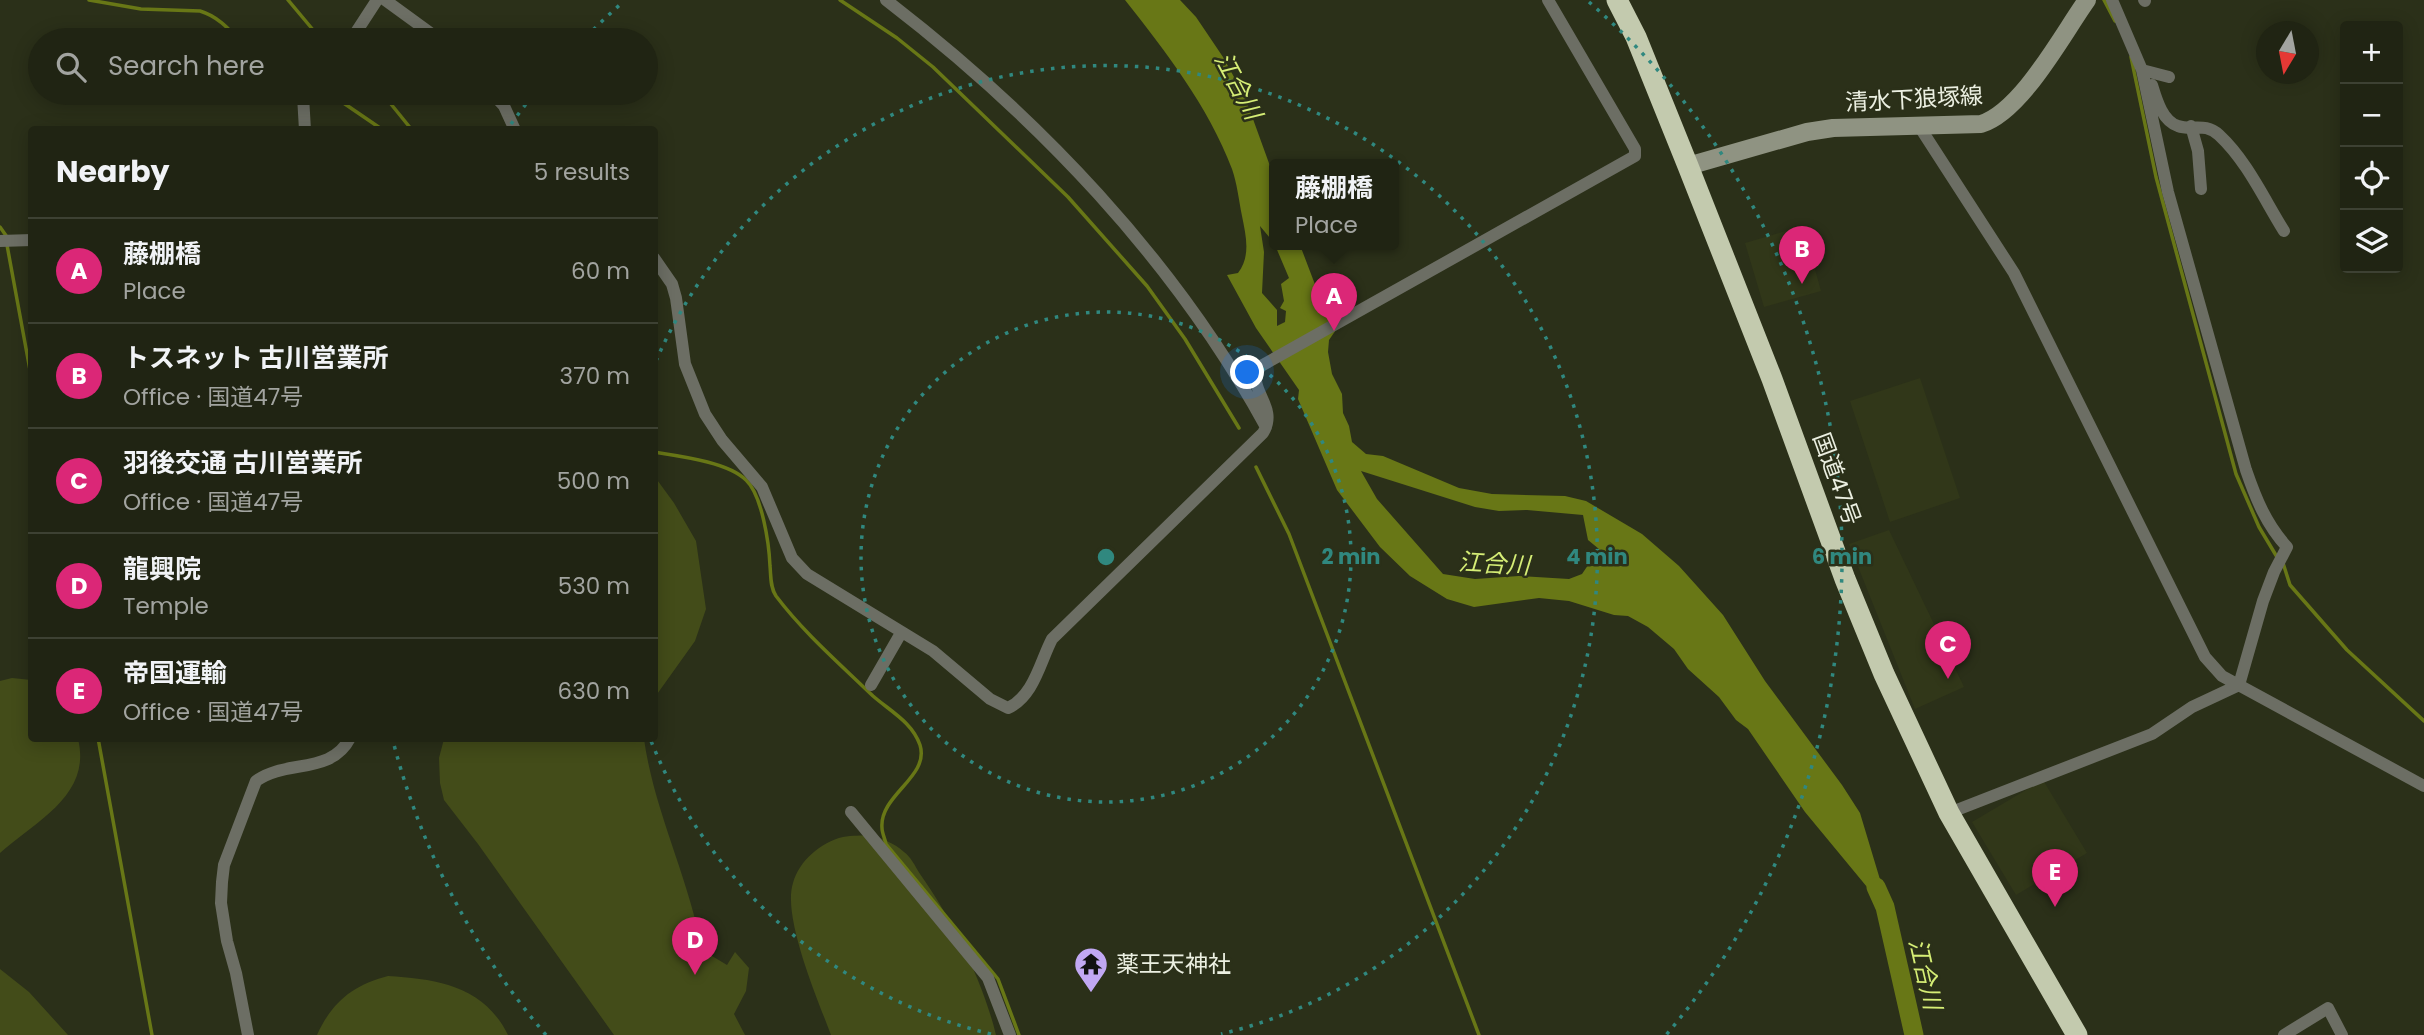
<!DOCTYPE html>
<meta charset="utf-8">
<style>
:root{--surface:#202413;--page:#2d3021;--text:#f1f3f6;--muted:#a2a4a0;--line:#3d4133;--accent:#db2777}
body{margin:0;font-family:Poppins,"Noto Sans JP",sans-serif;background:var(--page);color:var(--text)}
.controls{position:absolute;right:21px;top:21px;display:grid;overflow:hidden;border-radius:7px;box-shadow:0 4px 18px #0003}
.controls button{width:63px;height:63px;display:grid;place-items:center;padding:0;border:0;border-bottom:2px solid var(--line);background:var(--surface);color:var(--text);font:35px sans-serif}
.compass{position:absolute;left:2256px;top:21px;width:63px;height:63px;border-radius:50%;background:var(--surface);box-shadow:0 4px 18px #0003;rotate:190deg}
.you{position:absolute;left:1248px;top:373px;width:24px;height:24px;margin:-18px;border:5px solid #fff;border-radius:50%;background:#1a73e8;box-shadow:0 0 0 10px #1a73e833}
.badge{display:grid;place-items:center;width:46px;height:46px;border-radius:50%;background:var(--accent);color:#fff;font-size:23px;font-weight:700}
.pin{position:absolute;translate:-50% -58px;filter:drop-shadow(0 2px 4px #0008)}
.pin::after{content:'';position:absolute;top:37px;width:24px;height:21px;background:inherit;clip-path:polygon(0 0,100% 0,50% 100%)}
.popup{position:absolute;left:1269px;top:159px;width:130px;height:91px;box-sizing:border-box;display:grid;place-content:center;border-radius:7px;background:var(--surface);filter:drop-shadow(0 2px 5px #0005);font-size:23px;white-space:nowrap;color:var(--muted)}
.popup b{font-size:26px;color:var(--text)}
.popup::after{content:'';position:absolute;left:50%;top:100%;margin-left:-14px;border:14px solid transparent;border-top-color:var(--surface)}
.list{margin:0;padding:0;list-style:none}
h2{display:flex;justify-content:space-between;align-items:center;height:91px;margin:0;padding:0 28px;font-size:30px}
h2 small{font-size:23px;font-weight:400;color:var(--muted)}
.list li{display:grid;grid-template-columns:46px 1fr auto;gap:21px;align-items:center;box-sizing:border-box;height:105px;padding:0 28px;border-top:2px solid var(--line)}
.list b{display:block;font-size:26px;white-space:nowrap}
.list p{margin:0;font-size:23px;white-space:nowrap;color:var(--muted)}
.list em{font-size:23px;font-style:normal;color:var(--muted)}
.icon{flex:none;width:38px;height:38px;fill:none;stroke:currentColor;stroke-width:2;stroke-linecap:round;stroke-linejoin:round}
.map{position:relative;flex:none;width:2424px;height:1035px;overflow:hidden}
.search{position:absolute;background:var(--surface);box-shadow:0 4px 18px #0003;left:28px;top:28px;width:630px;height:77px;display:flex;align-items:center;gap:18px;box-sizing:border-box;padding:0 24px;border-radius:38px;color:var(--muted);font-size:26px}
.panel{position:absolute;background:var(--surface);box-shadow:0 4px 18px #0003;left:28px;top:126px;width:630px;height:616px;border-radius:7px}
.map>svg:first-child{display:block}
.built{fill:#313719}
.green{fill:#434c19}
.water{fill:#687716;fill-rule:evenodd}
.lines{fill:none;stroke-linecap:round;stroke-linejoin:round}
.stream{stroke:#687716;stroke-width:3.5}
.river{stroke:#687716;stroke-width:19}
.street{stroke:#6c6e64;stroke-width:12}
.secondary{stroke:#8f9382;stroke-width:18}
.highway{stroke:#c3caae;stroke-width:21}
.ring{fill:none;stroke:#30887f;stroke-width:3.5;stroke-dasharray:3.5 7}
.labels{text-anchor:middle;stroke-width:5;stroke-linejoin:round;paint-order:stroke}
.street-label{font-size:23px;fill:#ebefe1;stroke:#2b3019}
.poi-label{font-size:23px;fill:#ebefe1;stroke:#2b3019;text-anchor:start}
.water-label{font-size:24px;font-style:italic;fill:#d6ee76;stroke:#2b3019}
.centre{fill:#30887f;stroke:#2b3019;stroke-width:3.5}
.ring-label{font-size:21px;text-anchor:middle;font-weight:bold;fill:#30887f;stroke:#2b3019;stroke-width:5;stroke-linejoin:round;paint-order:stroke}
</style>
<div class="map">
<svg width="2424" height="1035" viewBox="0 0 2424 1035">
<rect width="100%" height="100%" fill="#2b3019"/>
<path class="built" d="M1803,226L1821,291L1764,307L1745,243Z
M1920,378L1960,498L1890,522L1850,401Z
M1889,530L1964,687L1915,709L1849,544Z
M2043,780L2087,853L2016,895L1972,822Z"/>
<path class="green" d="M655,477L674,503L696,541L706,609L695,641L655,697Z
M12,678L31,680L32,738L78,739C92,795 36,821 0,853V681Z
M444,739H644C654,811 689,878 702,950L727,965L735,952L749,968L746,991L734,1014L745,1035H614L478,844L444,800L440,783L439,758Z
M870,835C883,839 894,843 904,852C911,857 915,866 920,874C952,919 983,981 996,1035H831C818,1000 782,917 793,883C799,861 821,842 843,837C852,835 862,836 870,835Z
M0,969L29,992L68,1035H0Z
M388,976C437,979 484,986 508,1035H317C332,1002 353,985 388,976Z"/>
<path class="water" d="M1125,0H1180L1196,17L1223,57L1245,97L1274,177V243L1260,226L1264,252L1262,293L1277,310V326L1285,322L1286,311L1280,308L1284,301L1281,284L1289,278L1275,245H1300L1319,295L1333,309L1340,324L1329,340L1328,352L1332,374L1342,394L1343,413L1349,426L1352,442L1366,454L1383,456L1459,488L1492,494L1565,496L1586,501L1642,534L1679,566L1723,615L1765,681L1842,785L1860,813L1891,916L1805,812L1748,729L1736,720L1719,697L1688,669L1674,649L1648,627L1628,616L1614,615L1569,601L1539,598L1474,607L1447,599L1410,576L1380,547L1337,490L1298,399L1299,390L1256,328L1227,275L1238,273C1251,256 1246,236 1242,216C1239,201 1237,183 1232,169C1208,106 1166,52 1125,0ZM1361,471L1475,507L1499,511L1527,510L1583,515L1588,540L1599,549L1582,574L1569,579L1519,576L1475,579L1443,574L1377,499Z"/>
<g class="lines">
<path class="stream" d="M89,0L141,9L200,11C217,16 228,28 239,40
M288,0L314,31L325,40
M840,0L897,38L933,67L1068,197L1147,286L1185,339L1239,428
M2104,0L2115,21
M2131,57L2156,177L2236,474L2259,527L2277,557
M317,93L342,102L383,130
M382,93L412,130
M0,227L7,237
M7,245L32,381
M654,452C679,456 728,462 746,480C762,495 769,543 770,566C771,576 770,587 776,596C804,633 840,664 873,696C890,711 912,722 920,745C930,777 879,795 882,828C882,833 885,839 886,844L998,979L1019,1035
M1256,467L1289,534L1479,1035
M2283,563L2290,585L2347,650L2424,721
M98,738L152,1035"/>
<path class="river" d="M1876,887L1885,907L1914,1035"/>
<path class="street" d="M385,0L440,40
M886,0C1037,116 1174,259 1266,427
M2144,0L2145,1
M351,40L377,0
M2142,70L2169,77
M2152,85C2156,98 2162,121 2178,126C2192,131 2205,122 2219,135C2247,161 2264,199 2284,231
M492,93L504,106L515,130
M1919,126L2014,273L2205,657L2222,676L2424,786
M2191,126L2198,151L2201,189
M305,130L303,96L305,93
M0,241L32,240
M654,258L672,284L676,298L685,364L705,414L722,440L762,487L792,558L807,574L933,651L990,699L1008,708C1034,696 1040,662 1052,639L1263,433C1280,405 1243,388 1261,366L1635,156V149L1548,0
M871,685L901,633
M851,812L988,978L1010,1035
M1949,813L2152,734L2192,707L2239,685L2263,601L2274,572L2287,547C2266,524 2256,499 2246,470L2168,192L2142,70L2112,0
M248,1035L236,973L227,941L221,903L222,882L224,865L256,781C286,759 331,775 350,738
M2284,1035L2328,1008L2342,1035"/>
<path class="secondary" d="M1688,166L1807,132L1833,128L1981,124C2022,111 2062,35 2087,0"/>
<path class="highway" d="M1617,0L1636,37L1688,166L1772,379L1845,579L1884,674L1949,813L2077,1035"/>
</g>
<g class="ring">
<circle cx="1106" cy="557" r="245"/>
<path d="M991 1034A491 491 0 0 1 651 741M656 361A491 491 0 1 1 1221 1034"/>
<path d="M546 1035A736 736 0 0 1 393 741M511 124A736 736 0 0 1 534 94M586 37A736 736 0 0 1 623 2M1589 2A736 736 0 0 1 1666 1035"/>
</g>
<defs>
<g id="temple-pin" transform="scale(1.75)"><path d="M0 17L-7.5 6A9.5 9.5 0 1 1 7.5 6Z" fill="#c1a8f3" stroke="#2b3019"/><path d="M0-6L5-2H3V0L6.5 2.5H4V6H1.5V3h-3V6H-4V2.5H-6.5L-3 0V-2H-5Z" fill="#111"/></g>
</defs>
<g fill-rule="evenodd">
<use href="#temple-pin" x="1091" y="964"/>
</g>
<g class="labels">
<g class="street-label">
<text transform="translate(1914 99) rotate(-3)" y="8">清水下狼塚線</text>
<text transform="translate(1837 479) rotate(70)" y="8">国道47号</text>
</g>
<g class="poi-label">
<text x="1116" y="972">薬王天神社</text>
</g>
<g class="water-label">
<text transform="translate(1238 86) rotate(62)" y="8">江合川</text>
<text transform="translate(1494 564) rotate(3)" y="8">江合川</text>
<text transform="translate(1925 974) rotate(77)" y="8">江合川</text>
</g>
</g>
<circle cx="1106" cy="557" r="10" class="centre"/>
<g class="ring-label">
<text x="1351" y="564">2 min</text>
<text x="1597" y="564">4 min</text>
<text x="1842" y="564">6 min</text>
</g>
</svg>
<div class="controls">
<button>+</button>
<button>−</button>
<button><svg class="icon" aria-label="locate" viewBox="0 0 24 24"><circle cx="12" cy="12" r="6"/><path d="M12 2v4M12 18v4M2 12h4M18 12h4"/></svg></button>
<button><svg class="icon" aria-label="layers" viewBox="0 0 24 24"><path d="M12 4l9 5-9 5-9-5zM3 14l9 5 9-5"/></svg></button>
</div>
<svg class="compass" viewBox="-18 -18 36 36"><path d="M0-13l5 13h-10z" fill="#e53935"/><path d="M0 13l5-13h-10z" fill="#a2a4a0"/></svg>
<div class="you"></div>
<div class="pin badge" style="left:1334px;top:331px">A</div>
<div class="popup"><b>藤棚橋</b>Place</div>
<div class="pin badge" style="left:1802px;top:284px">B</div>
<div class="pin badge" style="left:1948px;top:679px">C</div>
<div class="pin badge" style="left:695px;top:975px">D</div>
<div class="pin badge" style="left:2055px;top:907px">E</div>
<div class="search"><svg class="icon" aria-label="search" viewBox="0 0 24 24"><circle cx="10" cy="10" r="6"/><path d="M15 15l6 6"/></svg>Search here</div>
<section class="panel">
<h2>Nearby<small>5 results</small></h2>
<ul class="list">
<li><span class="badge">A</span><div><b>藤棚橋</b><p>Place</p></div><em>60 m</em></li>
<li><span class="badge">B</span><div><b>トスネット 古川営業所</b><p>Office · 国道47号</p></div><em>370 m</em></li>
<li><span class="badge">C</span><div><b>羽後交通 古川営業所</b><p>Office · 国道47号</p></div><em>500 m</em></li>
<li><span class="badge">D</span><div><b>龍興院</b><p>Temple</p></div><em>530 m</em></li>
<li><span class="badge">E</span><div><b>帝国運輸</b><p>Office · 国道47号</p></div><em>630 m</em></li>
</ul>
</section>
</div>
